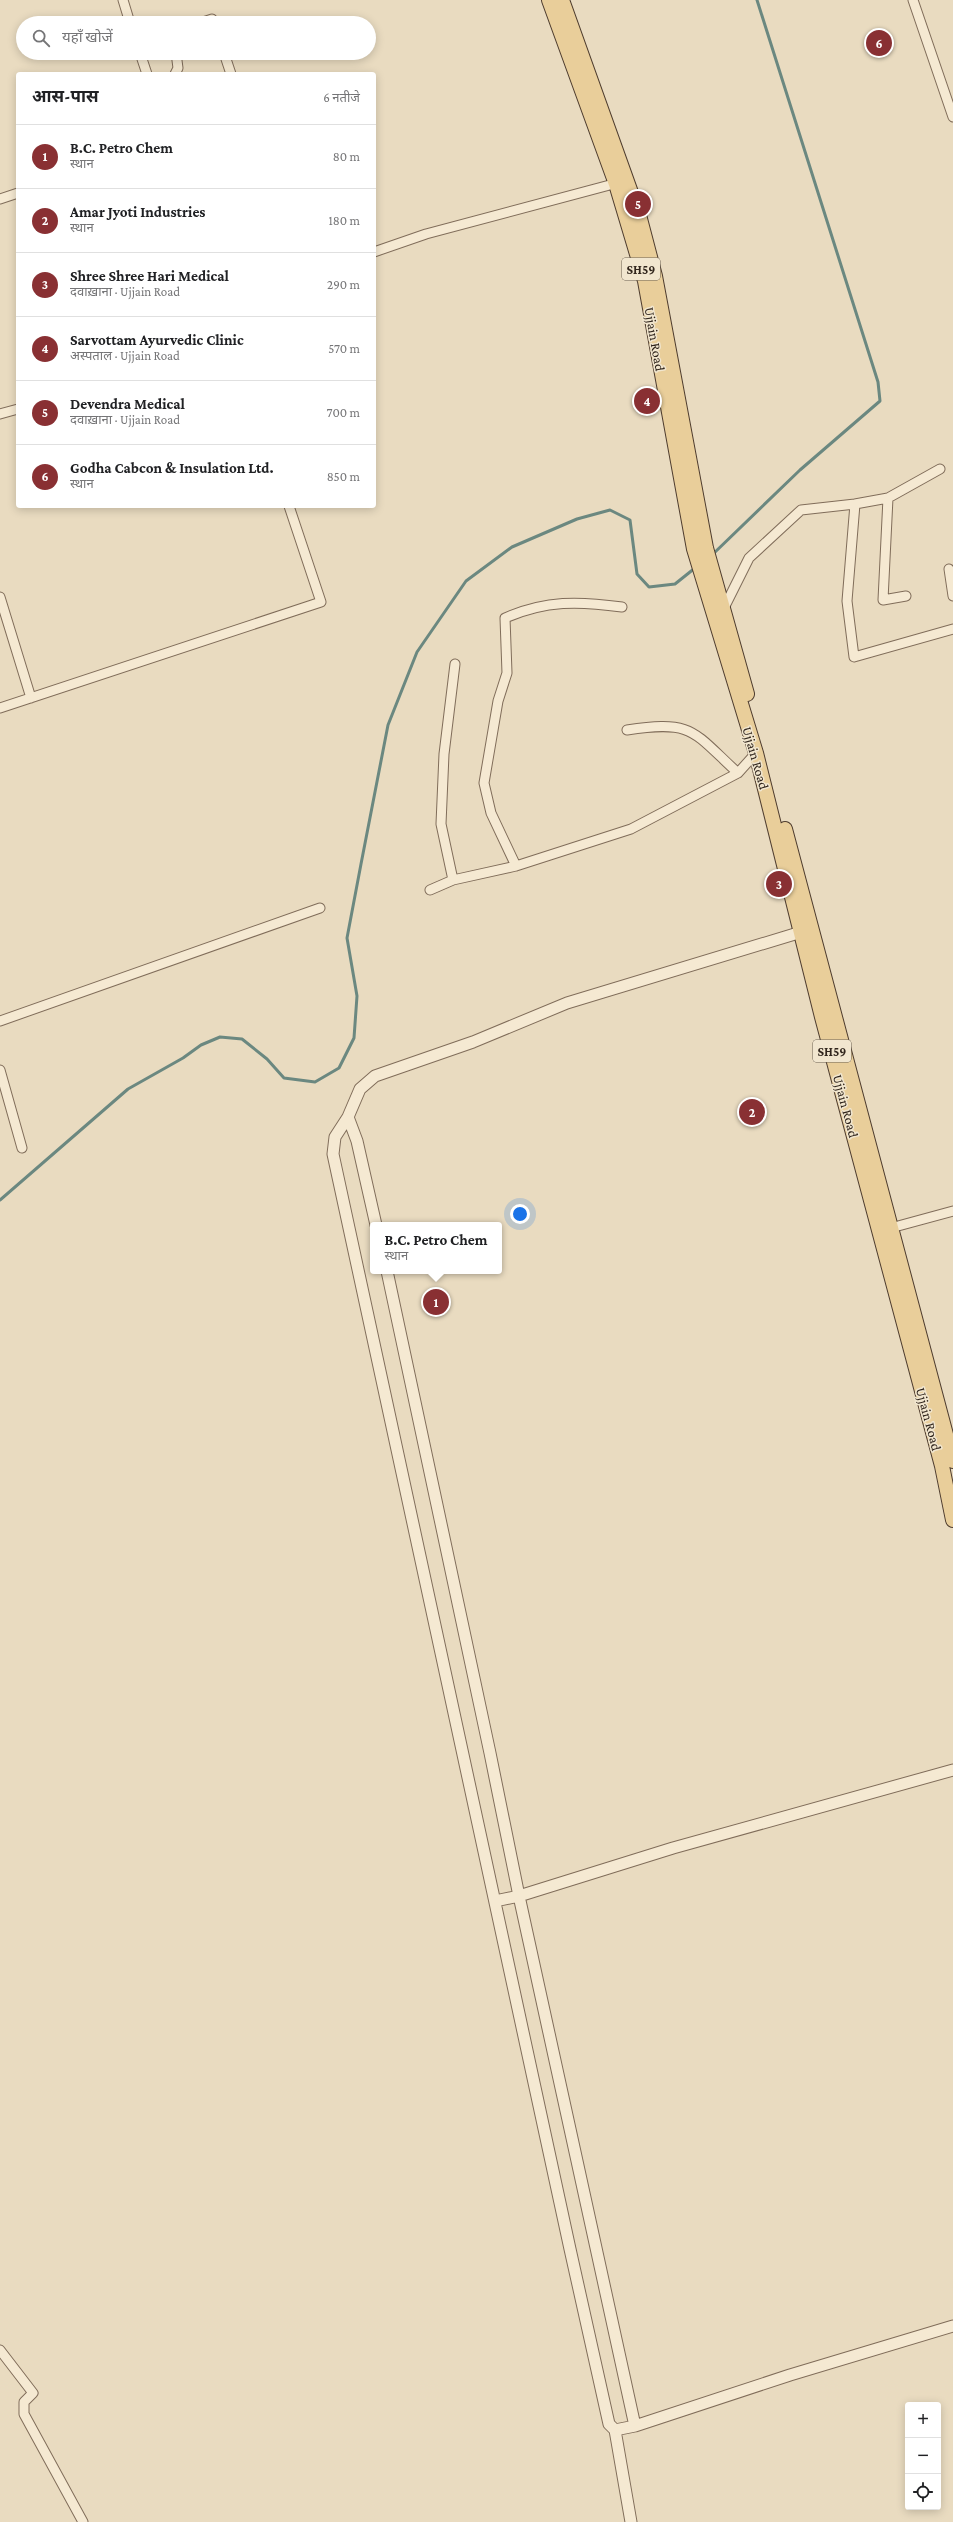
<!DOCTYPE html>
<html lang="hi">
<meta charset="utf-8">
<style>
:root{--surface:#fff;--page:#f6f6f6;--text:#202124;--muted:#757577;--line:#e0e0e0;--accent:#893033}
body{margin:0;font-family:"Crimson Pro","Noto Sans Devanagari",serif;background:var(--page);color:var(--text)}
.controls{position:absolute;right:12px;bottom:12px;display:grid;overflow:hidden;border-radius:4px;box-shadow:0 2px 10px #0003}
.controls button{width:36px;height:36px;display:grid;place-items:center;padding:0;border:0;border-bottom:1px solid var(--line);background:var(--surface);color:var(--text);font:20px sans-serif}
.you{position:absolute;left:520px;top:1214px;width:14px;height:14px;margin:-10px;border:3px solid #fff;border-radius:50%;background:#1a73e8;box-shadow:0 0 0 6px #1a73e833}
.badge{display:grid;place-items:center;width:26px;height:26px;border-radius:50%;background:var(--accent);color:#fff;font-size:13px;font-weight:700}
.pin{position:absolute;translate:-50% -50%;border:2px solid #fff;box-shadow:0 1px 4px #0006}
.popup{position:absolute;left:370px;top:1222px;width:132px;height:52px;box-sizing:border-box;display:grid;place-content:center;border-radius:4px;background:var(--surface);filter:drop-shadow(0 1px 3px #0005);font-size:13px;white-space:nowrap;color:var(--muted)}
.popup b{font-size:15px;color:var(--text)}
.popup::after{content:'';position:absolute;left:50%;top:100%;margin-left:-8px;border:8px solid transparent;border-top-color:var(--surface)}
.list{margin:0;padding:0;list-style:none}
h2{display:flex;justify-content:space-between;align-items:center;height:52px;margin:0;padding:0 16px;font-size:17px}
h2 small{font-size:13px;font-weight:400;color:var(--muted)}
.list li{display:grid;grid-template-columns:26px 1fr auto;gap:12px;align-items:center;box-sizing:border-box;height:64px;padding:0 16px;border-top:1px solid var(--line)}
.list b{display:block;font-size:15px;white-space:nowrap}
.list p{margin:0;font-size:13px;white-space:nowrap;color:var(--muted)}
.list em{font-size:13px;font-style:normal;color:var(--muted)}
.icon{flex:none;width:22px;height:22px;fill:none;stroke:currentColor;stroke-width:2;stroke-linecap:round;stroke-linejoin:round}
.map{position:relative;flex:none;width:953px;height:2522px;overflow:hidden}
.search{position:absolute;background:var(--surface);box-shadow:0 2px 10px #0003;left:16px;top:16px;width:360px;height:44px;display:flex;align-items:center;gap:10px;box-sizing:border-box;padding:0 14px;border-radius:22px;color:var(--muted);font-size:15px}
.panel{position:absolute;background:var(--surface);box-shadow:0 2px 10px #0003;left:16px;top:72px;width:360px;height:436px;border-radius:4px}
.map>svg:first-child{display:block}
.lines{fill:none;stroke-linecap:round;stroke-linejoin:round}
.stream{stroke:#6b8880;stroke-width:3}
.minor-casing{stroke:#806d5a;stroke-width:11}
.tertiary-casing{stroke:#806d5a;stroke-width:13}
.primary-casing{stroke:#4e3c2e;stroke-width:16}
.minor{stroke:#f5e9d2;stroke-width:9}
.tertiary{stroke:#f5e9d2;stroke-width:11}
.primary{stroke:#e9ce9a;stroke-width:14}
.labels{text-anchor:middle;stroke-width:3;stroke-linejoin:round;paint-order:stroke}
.shield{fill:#f1e6cf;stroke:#6b6052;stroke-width:1}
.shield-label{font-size:13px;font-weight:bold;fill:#31261d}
.street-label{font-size:14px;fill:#31261d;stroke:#f1e6cf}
</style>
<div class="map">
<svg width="953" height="2522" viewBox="0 0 953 2522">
<rect width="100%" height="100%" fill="#e9dbc0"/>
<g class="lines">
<path class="stream" d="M712,555L800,470L880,401L878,382L757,0
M0,1200L128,1089L183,1058L201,1045L220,1037L242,1039L267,1059L284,1078L315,1082L339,1068L354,1038L357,996L347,938L361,864L388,725L417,652L466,581L512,547L577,519L610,510L630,520L637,574L649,587L675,584L695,568"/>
<g class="minor-casing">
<path id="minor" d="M123,0L130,23
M913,0L953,117
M200,23L212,19L213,23
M140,53L147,74
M224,53L231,74
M175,74L178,68L176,53
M0,199L18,193
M374,252L426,234L621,182
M0,414L18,409
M888,498L883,600L906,596
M855,504L888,498L940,469
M949,569L953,596
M0,597L31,698
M723,610L749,558L801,510L855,504L847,601L854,657L953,629
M0,708L321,602L289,506
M627,730C694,720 692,731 738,773
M516,866L491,813L484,783L498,701L507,673L505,618C546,600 579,601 622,607
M453,880L441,824L444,754L455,664
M430,890L453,880L516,866L631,829L738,773L756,753
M0,1021L320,908
M0,1070L22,1148
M887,1229L953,1211
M0,2350L33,2393L24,2402V2414L83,2522"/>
</g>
<g class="tertiary-casing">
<path id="tertiary" d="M348,1117L357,1141L376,1225
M387,1271L490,1753L519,1896L635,2426
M495,1901L519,1896L673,1848L953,1770
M615,2430L635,2426L790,2375L953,2326
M631,2522L615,2430L609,2424L570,2249L333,1154L335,1137L348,1117L360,1089L375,1076L473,1042L567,1003L808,930"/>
</g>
<g class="primary-casing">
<path id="primary" d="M549,0L616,184L645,281L694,549L756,753L822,1017L942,1466L953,1520
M562,0L639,215L655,276L706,548L747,694
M785,829L953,1461"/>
</g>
<use href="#minor" class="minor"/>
<use href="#tertiary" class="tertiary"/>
<use href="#primary" class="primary"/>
</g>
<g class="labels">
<g class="shield">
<rect x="622" y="258" width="38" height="22" rx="3"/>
<rect x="813" y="1040" width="38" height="22" rx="3"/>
</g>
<g class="shield-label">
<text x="641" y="274">SH59</text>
<text x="832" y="1056">SH59</text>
</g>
<g class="street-label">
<text transform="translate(655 339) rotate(80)" y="5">Ujjain Road</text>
<text transform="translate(756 758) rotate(74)" y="5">Ujjain Road</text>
<text transform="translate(846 1106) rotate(75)" y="5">Ujjain Road</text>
<text transform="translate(929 1419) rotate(75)" y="5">Ujjain Road</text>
</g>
</g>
</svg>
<div class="controls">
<button>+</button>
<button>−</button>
<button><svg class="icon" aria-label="locate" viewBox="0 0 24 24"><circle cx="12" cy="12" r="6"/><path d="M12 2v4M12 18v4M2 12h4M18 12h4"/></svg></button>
</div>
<div class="you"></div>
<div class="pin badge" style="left:436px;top:1302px">1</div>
<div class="popup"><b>B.C. Petro Chem</b>स्थान</div>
<div class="pin badge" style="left:752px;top:1112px">2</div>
<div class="pin badge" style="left:779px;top:884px">3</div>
<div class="pin badge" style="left:647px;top:401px">4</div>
<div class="pin badge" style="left:638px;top:204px">5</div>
<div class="pin badge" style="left:879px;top:43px">6</div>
<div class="search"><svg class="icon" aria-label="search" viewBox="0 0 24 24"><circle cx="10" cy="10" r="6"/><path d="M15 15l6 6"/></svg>यहाँ खोजें</div>
<section class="panel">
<h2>आस-पास<small>6 नतीजे</small></h2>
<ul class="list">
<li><span class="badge">1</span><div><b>B.C. Petro Chem</b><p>स्थान</p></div><em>80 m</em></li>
<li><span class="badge">2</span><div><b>Amar Jyoti Industries</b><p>स्थान</p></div><em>180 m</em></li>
<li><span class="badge">3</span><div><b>Shree Shree Hari Medical</b><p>दवाख़ाना · Ujjain Road</p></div><em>290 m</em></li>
<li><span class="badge">4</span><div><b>Sarvottam Ayurvedic Clinic</b><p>अस्पताल · Ujjain Road</p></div><em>570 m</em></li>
<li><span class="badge">5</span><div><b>Devendra Medical</b><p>दवाख़ाना · Ujjain Road</p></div><em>700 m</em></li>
<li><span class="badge">6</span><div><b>Godha Cabcon &amp; Insulation Ltd.</b><p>स्थान</p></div><em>850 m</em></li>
</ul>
</section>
</div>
